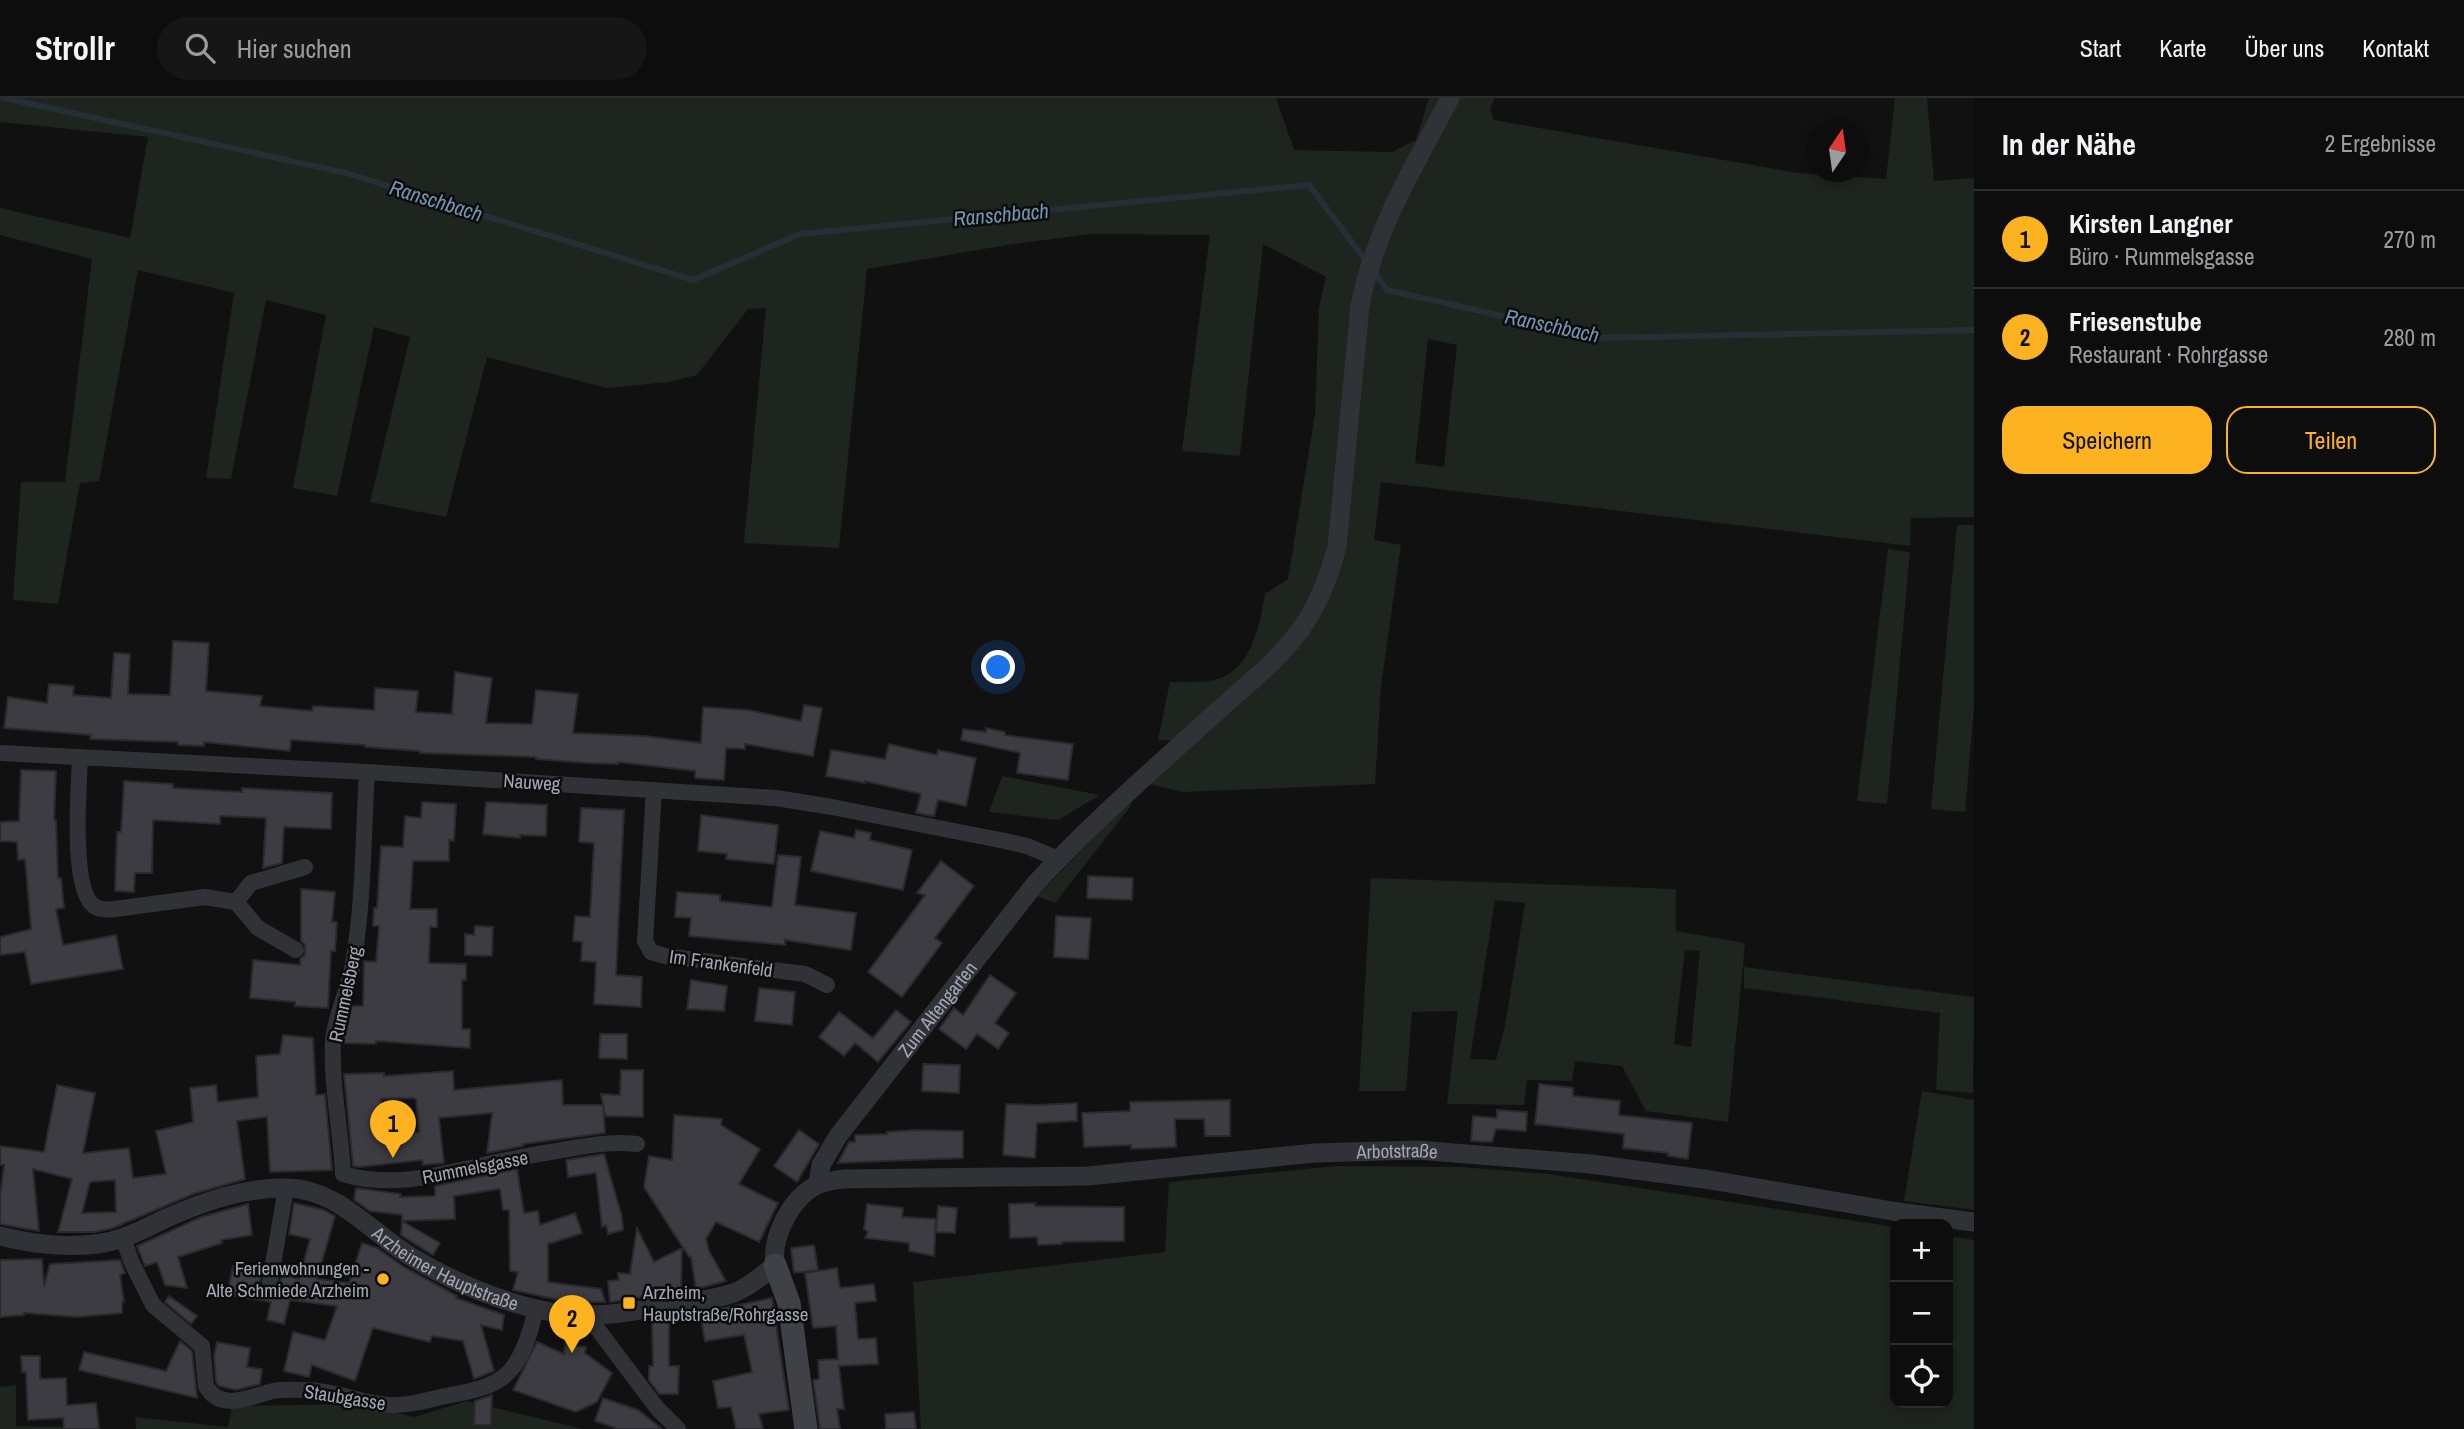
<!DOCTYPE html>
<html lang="de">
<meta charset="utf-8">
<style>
:root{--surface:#0d0d0e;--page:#161617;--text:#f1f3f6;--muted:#9a9c9e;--line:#2d2d2e;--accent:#fcb31f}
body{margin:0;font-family:"Archivo Narrow",sans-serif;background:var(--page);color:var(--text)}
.controls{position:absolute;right:21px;bottom:21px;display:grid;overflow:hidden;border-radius:14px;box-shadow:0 4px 10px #0003}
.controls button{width:63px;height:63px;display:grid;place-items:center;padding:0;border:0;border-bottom:2px solid var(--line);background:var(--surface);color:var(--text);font:35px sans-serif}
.compass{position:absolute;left:1806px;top:21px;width:63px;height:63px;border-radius:50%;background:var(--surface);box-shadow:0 4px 10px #0003;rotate:13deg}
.you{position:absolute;left:999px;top:570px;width:24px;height:24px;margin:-18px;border:5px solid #fff;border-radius:50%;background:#1a73e8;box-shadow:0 0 0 10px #1a73e833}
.badge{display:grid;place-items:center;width:46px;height:46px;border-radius:50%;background:var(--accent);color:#111;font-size:23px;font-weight:700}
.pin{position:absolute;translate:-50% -58px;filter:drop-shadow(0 2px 4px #0008)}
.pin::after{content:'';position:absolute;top:37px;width:24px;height:21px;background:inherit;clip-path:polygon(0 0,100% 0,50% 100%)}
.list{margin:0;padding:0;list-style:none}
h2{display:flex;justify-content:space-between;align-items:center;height:91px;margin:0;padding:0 28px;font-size:30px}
h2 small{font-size:23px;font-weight:400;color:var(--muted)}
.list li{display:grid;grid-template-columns:46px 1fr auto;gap:21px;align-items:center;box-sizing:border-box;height:98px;padding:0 28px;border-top:2px solid var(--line)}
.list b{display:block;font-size:26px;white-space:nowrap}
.list p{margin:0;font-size:23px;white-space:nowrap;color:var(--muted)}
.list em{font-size:23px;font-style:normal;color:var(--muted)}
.actions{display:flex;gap:14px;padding:21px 28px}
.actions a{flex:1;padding:16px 0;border:2px solid var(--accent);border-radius:21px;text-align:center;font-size:24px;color:var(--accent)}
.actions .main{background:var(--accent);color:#111}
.icon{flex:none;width:38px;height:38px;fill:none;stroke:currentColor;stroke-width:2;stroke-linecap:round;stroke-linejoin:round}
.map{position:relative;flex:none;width:1974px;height:1331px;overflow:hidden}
header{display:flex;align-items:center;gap:42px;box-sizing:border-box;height:98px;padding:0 35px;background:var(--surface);border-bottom:2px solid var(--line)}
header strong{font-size:33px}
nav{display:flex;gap:38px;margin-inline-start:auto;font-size:24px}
.search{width:490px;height:63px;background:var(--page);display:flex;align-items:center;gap:18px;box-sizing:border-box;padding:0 24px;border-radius:38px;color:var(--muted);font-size:26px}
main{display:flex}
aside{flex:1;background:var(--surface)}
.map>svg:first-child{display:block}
.green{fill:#1d251e;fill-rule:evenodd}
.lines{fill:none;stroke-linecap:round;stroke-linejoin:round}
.stream{stroke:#272f36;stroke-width:6}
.building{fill:#3c3c42;stroke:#2a2a2e;stroke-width:2;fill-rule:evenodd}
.minor{stroke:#313237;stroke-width:16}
.tertiary{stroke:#313237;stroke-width:19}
.secondary{stroke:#3f4147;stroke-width:23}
.poi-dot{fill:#fcb31f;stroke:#0c0c0d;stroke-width:2.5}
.labels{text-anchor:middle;stroke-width:5;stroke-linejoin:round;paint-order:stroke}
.street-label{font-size:19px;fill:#a1a7b4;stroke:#0c0c0d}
.poi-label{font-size:19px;fill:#a1a7b4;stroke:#0c0c0d;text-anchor:end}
.water-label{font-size:21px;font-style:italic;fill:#7595b2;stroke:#0c0c0d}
</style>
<header>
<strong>Strollr</strong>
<div class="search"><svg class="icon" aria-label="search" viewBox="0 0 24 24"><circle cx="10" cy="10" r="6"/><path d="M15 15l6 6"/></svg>Hier suchen</div>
<nav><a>Start</a><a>Karte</a><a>Über uns</a><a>Kontakt</a></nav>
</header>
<main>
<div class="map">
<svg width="1974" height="1331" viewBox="0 0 1974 1331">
<rect width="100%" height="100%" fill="#111112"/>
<path class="green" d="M0,0H1276L1294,52L1392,54L1416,42L1429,0H1495L1490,11L1494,22L1798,75L1886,81L1895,0H1927L1934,83L1974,80V419L1911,420L1910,448L1381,384L1374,442L1401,447L1381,588L1375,686L1183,694L1148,686L1184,643L1158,642L1170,584C1184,584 1200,585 1214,582C1251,574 1260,527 1265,496L1288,481L1315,316L1319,210L1326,179L1263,146L1240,358L1182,353L1210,137L1091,136L1007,147L867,171L839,450L744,445L766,210L748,211L697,277L669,284L607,290L487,259L446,419L370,404L410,239L374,229L337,398L293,390L326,217L266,202L231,381L206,380L234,195L138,172L99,383L80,385L58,506L13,502L21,384H65L92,161L0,137V110L130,140L148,39L0,24ZM1428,241L1457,247L1444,369L1415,365Z
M1957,427H1974V609L1965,714L1931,711Z
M1888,451L1910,454L1887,706L1857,703Z
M1002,678L1100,697L1058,722L989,714Z
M1133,699L1130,709L1055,805L1037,798Z
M1371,780L1676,791V833L1745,845L1728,1024L1646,1013L1622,968L1575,963L1572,983L1527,982L1524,1007L1447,1006L1458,913L1412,914L1406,993H1359ZM1495,802L1525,805L1505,928L1496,962L1470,961ZM1685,852L1700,853L1691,949L1674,946Z
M1744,869L1974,899L1973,995L1936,992L1940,915L1744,890Z
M1922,993L1974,1002V1112L1904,1103Z
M1337,1068L1462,1069L1548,1076L1895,1129V1305H1948V1138L1974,1142V1331H921L913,1184L1165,1154L1169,1084Z
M16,1287V1328L69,1329V1331H0V1289Z
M467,1303L583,1331H136L135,1319L228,1329L232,1308L358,1306L414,1319Z"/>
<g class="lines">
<path class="stream" d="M4,0L346,75L693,182L800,136L1309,87L1366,163
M1373,172L1387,192L1600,240L1974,232"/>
</g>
<path class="building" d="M173,543L209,545L206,593L262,598L260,608L312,613L313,608L374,612L375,590L418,593L416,614L452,616L455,574L492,580L486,625L532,626L536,592L578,596L573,635L645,638L701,645L703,609L748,612L801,623L804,607L822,610L813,658L745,646V651L726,650L724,682L695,680V673L618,664V666L587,665L536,661V659L420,655V653L365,649V647L291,642L290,653L204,644V648L178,647V644L90,641L91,637L4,630L8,599L47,605L49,586L74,588L73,597L111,600L114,555L130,556L128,596L170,597Z
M986,630L1005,634V637L1073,646L1068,682L1017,675L1020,655L961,642L963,631L986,634Z
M889,646L937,657L938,652L976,660L966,708L938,702L934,718L916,715L921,696L865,683V685L826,678L831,652L885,661Z
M21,672L56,673L54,722H56L58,780H61L64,810L56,811L63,847L116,837L123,871L31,886L25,854L0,857V839L31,831L25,761L18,762L17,744L0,743V724L19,723Z
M124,683L173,686V690L242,694V690L332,695L331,731L284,729L282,765L263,770L266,720L220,718V726L153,722L152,775H135L134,794L115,793L117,734H121Z
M422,704L456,706L454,743L449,742V763H413L410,811H437V829H430L429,865L466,866V882H462V931H470V950L376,943V946L343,945L352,908H363L364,863L376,864L379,828H373L374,810H377L381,748L403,749L405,718L421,720Z
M486,704L547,707L546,738L520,737V740L483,736Z
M581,710L624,712L616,877L642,879L641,909L594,906L596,864L581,863L582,844L573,843L575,818L590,819L594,745L579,744Z
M701,717L778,727L774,766L726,761L727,756L698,753Z
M856,732L871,735L870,742L912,752L903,792L811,773L820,733L854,740Z
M778,757L801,759L795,807L856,815L851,852L785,842V847L689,838L691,820L675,819L677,794L720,797V803L772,809Z
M941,763L974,788L935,840L942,845L902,899L868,874L925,797L917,795Z
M1088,778L1133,780L1132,802L1087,800Z
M301,791L335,794L332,824H337L335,853H331L328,910L295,908V904L250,900L253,862L300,867V861L305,857V847L301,843Z
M1056,818L1091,820L1088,861L1054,859Z
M475,828L493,829L492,858L465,857V836L474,837Z
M990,877L1016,895L995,925L1009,935L998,951L977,936L966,951L939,931L954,910L963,917Z
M691,882L727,888L724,913L687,911Z
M759,890L795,894L792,927L755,923Z
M896,912L911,924L878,964L855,945L844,958L819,939L839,914L873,940Z
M600,936H627V961L599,960Z
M283,937L313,940L316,997L325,996L332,1072L270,1074L267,1019L237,1023L245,1081L193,1096L113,1130L95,1134H58L72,1081L33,1071L39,1133L0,1126V1099L4,1067H0V1048L44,1054L57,987L95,995L83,1055L129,1050L133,1080L166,1076L156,1033L193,1024L190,990L216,987L218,1004L258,999L256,958L280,956ZM115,1082L116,1114L82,1115L90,1084Z
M923,966L960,967L959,995L922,993Z
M621,972H643V1019L605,1018L601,996L620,997Z
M453,973L454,992L562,982L563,1007H603L605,1035L523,1046V1048L487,1055L492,1015L439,1020L444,1065L423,1067L422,1062L359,1069L353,1068L344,976L384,975V978ZM412,1000L416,1001L419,1034L385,1038L381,1001Z
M1539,986L1573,990V998L1620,1003L1619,1017L1692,1025L1688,1061L1668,1058V1055L1623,1050L1624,1036L1535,1026Z
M1230,1002V1038H1205L1204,1021H1175L1176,1049L1131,1051V1047L1084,1049L1082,1015L1130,1013V1004Z
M1077,1005V1023L1037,1025L1035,1060L1003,1057L1006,1006L1037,1007Z
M1497,1012L1527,1014L1526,1033L1496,1031L1492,1044L1471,1043L1473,1018L1497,1020Z
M674,1017L722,1021L721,1027L760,1051L739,1086L778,1105L759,1144L716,1124L706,1141L709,1153L726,1183L696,1191L691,1159H689L644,1089L649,1058L672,1062Z
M799,1032L819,1046L797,1084L774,1068Z
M915,1032L963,1033V1060L838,1065L849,1044H855V1037L887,1036V1034Z
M604,1056L622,1119L623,1132L608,1136L606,1127L602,1129L596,1075L568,1079L566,1062Z
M517,1071L524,1115L538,1113L540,1127L575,1115L582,1135L548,1146V1184L601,1191L605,1204H568L513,1192L518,1174L510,1173L509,1112H503L500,1091L454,1098L455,1121L402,1123V1117L370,1113L354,1102L356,1090L401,1096L400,1099L435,1098V1088Z
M294,1105L324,1112L335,1118L317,1181L349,1185L362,1145L377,1150L404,1169L457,1198L456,1200L504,1217L502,1232L481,1227L494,1273L474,1281L463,1243L432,1238L430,1244L373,1230L355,1283L312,1267L309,1279L284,1273L293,1234L325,1242L337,1208L290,1202L284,1226L267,1222L271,1204L227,1197L233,1168L261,1172L260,1187L268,1194L278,1191L282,1177L299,1181L310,1141L289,1136Z
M1035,1105V1108L1124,1109V1143L1062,1144V1146L1038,1147L1037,1139L1010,1140L1009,1106Z
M248,1106L252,1137L221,1142L222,1145L178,1159L187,1190L165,1187L157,1164L145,1168L137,1148L201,1119Z
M867,1106L903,1110L902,1119L936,1121L934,1158L909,1153V1145L865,1140L868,1134L864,1131Z
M938,1108L957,1110L955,1135L936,1134Z
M402,1123L440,1145L433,1157L401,1137Z
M637,1130L654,1164L682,1150L681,1193L610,1204L608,1183L619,1182L618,1175L630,1176Z
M814,1147L818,1172L794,1175L791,1150Z
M42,1161L44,1188L50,1166L120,1162L125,1175L120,1177L124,1204H122V1215L78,1219L24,1215V1217L0,1219V1162Z
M837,1170L840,1190L874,1186L876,1203L855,1205L858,1241L876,1240L878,1266L839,1268L844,1311H837L840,1331H820L813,1282L819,1281L818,1262L838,1261L836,1228L813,1230L805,1175Z
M169,1198L197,1218L191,1226L165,1204Z
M772,1200L789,1312L759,1316L763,1331H736L731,1309L718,1310L713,1283L752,1274L744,1237L705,1243L700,1215Z
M669,1219V1268H679L678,1296H659L649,1282V1268H653L652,1223Z
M180,1243L192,1253L197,1300L79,1272L84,1254L166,1273Z
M217,1244L250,1250L247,1269L262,1271L260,1286L236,1292L219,1288L216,1284L214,1258Z
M537,1244L564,1256L565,1246L586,1249L585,1255L612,1275L597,1304L576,1314L513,1292Z
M21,1258H40V1281L66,1280L67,1307L96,1305L99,1331H64L63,1320L28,1322L26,1274H22Z
M492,1297L491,1327H474L475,1303Z
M603,1300L638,1312L662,1331H618L595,1323Z
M914,1314L916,1331H886L885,1316Z"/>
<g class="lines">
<path class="minor" d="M0,655L367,674L776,700L832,709L1005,743L1027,748L1058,761
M80,659C79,688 70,791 94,808C100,812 108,812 115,811L205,799L236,804L251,785L305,769
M654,692L645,843L651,854L665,858L805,876L827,887
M236,804L258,830L296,852
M343,1076C341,1032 331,988 333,943C335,917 349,892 353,866C364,803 363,737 367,674
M343,1076C390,1090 433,1078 479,1068C509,1061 538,1056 568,1051C591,1047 614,1043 637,1046
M123,1140L132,1165L153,1207L202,1248L206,1288C221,1315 251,1298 273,1293C283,1291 294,1292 305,1292C334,1292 360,1305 388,1307C406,1308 424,1303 441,1299C460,1295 486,1292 502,1280C522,1266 531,1233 536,1210
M270,1184L286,1090
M587,1217L657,1310L678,1331"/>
<g class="tertiary">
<path id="s1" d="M818,1086L821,1067L838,1038L1035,786C1090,726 1153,672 1213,617C1243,590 1277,564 1301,531C1319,506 1329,479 1337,449L1360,208C1374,133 1415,67 1450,0"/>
<path id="s2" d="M0,1138C35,1147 81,1152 116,1142C134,1137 151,1127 169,1119C205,1103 247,1089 287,1090C338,1091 369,1133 410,1158C459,1188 531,1218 589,1217C616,1217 642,1212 668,1207C690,1204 715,1202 736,1194C750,1188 763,1177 775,1167C771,1139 791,1100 817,1087C825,1083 835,1082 844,1081L1088,1078L1315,1055L1417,1052L1591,1066L1711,1082L1898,1114L1974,1124"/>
</g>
<path class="secondary" d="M775,1167L789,1205L806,1331"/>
</g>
<g class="poi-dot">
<circle cx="383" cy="1181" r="7"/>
<rect x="622" y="1198" width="14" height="14" rx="3.5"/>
</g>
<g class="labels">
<g class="street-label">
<text transform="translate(532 684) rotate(4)" y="7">Nauweg</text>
<text transform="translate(721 865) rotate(8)" y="7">Im Frankenfeld</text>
<text transform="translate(345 896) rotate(-78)" y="7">Rummelsberg</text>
<text dy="7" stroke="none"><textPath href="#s1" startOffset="214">Zum Altengarten</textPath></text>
<text dy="7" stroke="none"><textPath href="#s2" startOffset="1505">Arbotstraße</textPath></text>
<text transform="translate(475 1069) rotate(-11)" y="7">Rummelsgasse</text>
<text dy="7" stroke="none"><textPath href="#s2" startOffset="478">Arzheimer Hauptstraße</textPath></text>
<text transform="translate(345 1299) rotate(9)" y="7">Staubgasse</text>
</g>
<g class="poi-label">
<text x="369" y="1177">Ferienwohnungen -<tspan x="369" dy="22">Alte Schmiede Arzheim</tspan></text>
<text x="643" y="1201" text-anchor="start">Arzheim,<tspan x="643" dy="22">Hauptstraße/Rohrgasse</tspan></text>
</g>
<g class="water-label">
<text transform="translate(436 103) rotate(17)" y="7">Ranschbach</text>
<text transform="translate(1001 117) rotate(-5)" y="7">Ranschbach</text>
<text transform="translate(1552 228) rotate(12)" y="7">Ranschbach</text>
</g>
</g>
</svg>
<div class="controls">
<button>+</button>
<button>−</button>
<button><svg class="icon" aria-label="locate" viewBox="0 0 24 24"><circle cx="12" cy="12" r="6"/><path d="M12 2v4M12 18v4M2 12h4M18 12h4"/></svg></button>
</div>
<svg class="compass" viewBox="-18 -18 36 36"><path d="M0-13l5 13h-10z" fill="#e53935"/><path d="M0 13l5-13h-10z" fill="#9a9c9e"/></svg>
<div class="you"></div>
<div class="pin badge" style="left:393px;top:1060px">1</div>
<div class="pin badge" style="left:572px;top:1255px">2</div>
</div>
<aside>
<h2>In der Nähe<small>2 Ergebnisse</small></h2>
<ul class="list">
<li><span class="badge">1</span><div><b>Kirsten Langner</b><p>Büro · Rummelsgasse</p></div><em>270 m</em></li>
<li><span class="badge">2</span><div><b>Friesenstube</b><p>Restaurant · Rohrgasse</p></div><em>280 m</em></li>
</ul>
<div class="actions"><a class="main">Speichern</a><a>Teilen</a></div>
</aside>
</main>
